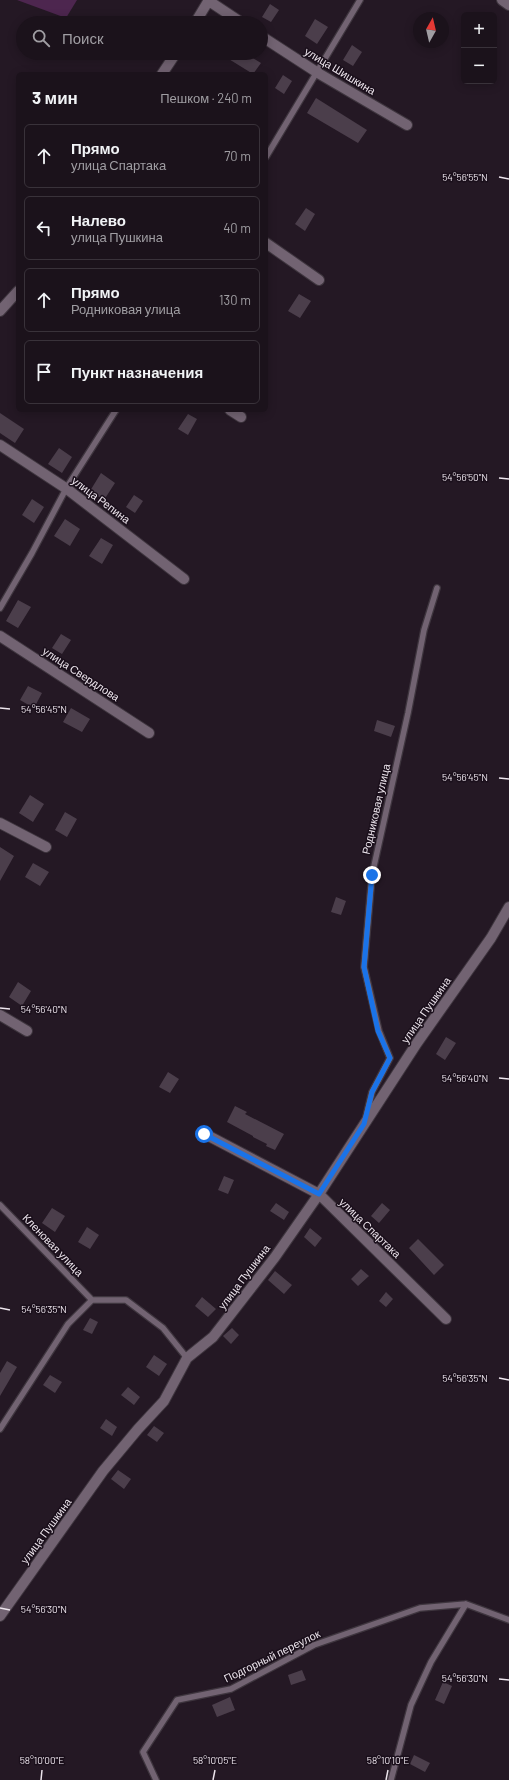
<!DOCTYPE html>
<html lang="ru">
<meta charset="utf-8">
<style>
:root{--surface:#1b121b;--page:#282028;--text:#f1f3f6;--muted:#a09ea3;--line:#39323a}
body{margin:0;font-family:Barlow,sans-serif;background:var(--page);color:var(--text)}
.controls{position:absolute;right:12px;top:12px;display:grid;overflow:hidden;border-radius:6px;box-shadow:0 2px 10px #0003}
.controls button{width:36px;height:36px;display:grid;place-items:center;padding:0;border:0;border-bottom:1px solid var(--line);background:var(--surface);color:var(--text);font:20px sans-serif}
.compass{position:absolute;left:413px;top:12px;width:36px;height:36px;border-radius:50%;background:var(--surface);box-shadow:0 2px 10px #0003;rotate:8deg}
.stop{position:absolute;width:12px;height:12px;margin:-9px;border:3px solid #1a73e8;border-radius:50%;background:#fff}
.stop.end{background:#1a73e8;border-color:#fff;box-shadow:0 1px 4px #0008}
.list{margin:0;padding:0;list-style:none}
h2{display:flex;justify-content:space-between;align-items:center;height:52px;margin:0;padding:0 16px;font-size:17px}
h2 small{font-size:13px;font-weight:400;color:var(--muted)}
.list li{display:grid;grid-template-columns:26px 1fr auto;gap:12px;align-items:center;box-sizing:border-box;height:64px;margin:0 8px 8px;padding:0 8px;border:1px solid var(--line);border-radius:6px}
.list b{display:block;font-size:15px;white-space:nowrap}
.list p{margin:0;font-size:13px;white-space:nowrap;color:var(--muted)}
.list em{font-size:13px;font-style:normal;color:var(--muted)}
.icon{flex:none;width:22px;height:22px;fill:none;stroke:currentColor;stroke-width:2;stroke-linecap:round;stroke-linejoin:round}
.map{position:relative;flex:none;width:509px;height:1780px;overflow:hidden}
.search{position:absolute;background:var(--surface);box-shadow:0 2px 10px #0003;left:16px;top:16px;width:252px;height:44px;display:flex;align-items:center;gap:10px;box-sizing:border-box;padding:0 14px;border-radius:22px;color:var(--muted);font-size:15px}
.panel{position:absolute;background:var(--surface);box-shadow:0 2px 10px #0003;left:16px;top:72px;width:252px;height:340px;border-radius:6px}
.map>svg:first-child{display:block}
.green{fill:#4d264f}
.building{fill:#4b3e4b}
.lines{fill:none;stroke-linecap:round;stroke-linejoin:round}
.service-casing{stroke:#3e353e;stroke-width:8}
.minor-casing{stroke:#3e353e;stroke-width:12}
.service{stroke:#726372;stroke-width:5.5}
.minor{stroke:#726372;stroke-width:10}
.route{stroke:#1a73e8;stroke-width:5}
.ticks{fill:none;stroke:#ece4ec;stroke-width:1.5}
.labels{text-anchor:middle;stroke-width:3;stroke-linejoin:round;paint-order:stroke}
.street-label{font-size:11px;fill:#ece4ec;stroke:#1a0f1b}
.ticks-label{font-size:10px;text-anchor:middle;fill:#ece4ec;stroke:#1a0f1b;stroke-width:3;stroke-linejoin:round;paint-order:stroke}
</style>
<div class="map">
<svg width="509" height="1780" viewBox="0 0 509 1780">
<rect width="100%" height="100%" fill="#241824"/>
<path class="green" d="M17,0H77L66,18Z"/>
<path class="building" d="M270,4L279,10L271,22L262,17Z
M315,19L328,27L317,44L305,36Z
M352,45L362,52L353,66L343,60Z
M219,53H245L261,63L253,74Z
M283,75L292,81L284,94L275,88Z
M316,98L367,130L358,143L307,113Z
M306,208L315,214L305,231L295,224Z
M299,294L311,301L300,318L288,311Z
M0,413L24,429L15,443L0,433Z
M188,414L197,419L188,435L178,429Z
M59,448L72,457L62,473L48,464Z
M101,473L115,483L104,500L90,491Z
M134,495L143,501L135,513L126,507Z
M32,499L44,507L34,523L22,515Z
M65,519L80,529L70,546L54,536Z
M101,538L113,545L102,564L89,556Z
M18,600L31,607L18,628L6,621Z
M61,634L71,640L62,654L52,648Z
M28,686L42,693L34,708L20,700Z
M71,708L90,719L82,732L63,722Z
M377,720L395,726L391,737L374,731Z
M30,795L44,804L33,822L19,813Z
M65,812L77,819L67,837L55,830Z
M0,847L14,856L0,881Z
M33,863L49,872L40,886L25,877Z
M336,897L346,901L341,915L331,912Z
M18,982L31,991L22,1006L9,997Z
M446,1037L456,1043L445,1060L436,1054Z
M168,1072L179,1079L170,1093L159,1087Z
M235,1106L247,1112L245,1114L284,1134L275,1150L266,1146L267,1144L253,1137V1136L227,1122Z
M224,1176L234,1180L228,1194L218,1190Z
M276,1203L289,1212L284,1220L270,1211Z
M382,1203L390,1210L379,1223L371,1216Z
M52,1208L65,1216L55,1232L42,1223Z
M87,1227L99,1235L90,1249L78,1242Z
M310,1228L322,1238L315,1247L304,1237Z
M418,1239L444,1265L434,1275L409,1248Z
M361,1269L369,1276L358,1286L351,1279Z
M275,1271L292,1285L284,1294L268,1280Z
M386,1292L393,1299L386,1307L379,1301Z
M202,1297L216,1309L208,1317L195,1306Z
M90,1318L98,1322L92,1334L83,1330Z
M232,1328L239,1335L231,1344L223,1336Z
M154,1355L167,1364L159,1376L146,1367Z
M7,1361L17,1367L0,1396V1373Z
M50,1375L62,1382L55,1393L43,1385Z
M128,1387L140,1397L134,1405L121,1395Z
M106,1419L117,1427L112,1436L100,1428Z
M154,1426L164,1433L157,1442L147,1435Z
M118,1470L131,1479L124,1489L111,1479Z
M302,1670L306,1680L291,1685L288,1675Z
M443,1682L452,1686L444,1704L435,1700Z
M230,1697L235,1710L217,1717L212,1705Z
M414,1755L430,1763L425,1772L410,1764Z"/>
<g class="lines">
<g class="service-casing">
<path id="service" d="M266,157L360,0
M0,608L32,553L67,487L116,410
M366,1117L372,1092L390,1058L379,1031L364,967L372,875L408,713L424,630L437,588
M0,1205L92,1300
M0,1429L68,1324L92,1300H126L163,1328L187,1358
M156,1780L143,1752L177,1700L231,1689L314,1645L420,1608L466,1604L509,1620
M391,1780L411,1705L431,1662L466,1604"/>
</g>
<g class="minor-casing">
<path id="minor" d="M502,0L509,5
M209,1L242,23
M195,23L209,0
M261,36L318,73L407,125
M162,74L176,53
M266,243L319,280
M0,311L18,291
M230,410L241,417
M0,445L67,489L184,579
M0,636L149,733
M0,823L46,847
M0,1015L27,1031
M205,1134L319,1194L446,1319
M0,1616L103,1471L138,1429L164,1401L187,1358L213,1337L275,1257L319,1194L417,1043L491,938L509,907"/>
</g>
<use href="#service" class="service"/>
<use href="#minor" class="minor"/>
</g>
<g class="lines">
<path class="route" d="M204,1134L319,1194L364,1124L372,1092L390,1058L378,1031L364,967L372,875"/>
</g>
<path class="ticks" d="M499,177L509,179M499,478L509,479M0,708L10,709M499,778L509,779M0,1008L10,1009M499,1078L509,1079M0,1308L10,1310M499,1378L509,1380M0,1608L10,1610M499,1679L509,1680M41,1780L42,1770M213,1780L215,1770M386,1780L388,1770"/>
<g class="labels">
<g class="street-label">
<text transform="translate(340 71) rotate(31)" y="4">улица Шишкина</text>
<text transform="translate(101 500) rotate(37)" y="4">улица Репина</text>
<text transform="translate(81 674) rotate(33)" y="4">улица Свердлова</text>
<text transform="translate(376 809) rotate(-77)" y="4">Родниковая улица</text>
<text transform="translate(426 1010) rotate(-55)" y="4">улица Пушкина</text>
<text transform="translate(370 1228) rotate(44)" y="4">улица Спартака</text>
<text transform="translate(53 1245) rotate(46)" y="4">Кленовая улица</text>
<text transform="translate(244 1277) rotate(-53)" y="4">улица Пушкина</text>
<text transform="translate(46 1531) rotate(-54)" y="4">улица Пушкина</text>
<text transform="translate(272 1656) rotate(-26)" y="4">Подгорный переулок</text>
</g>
</g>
<g class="ticks-label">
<text x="465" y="181">54°56'55"N</text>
<text x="465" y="481">54°56'50"N</text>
<text x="44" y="713">54°56'45"N</text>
<text x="465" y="781">54°56'45"N</text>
<text x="44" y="1013">54°56'40"N</text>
<text x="465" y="1082">54°56'40"N</text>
<text x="44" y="1313">54°56'35"N</text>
<text x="465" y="1382">54°56'35"N</text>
<text x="44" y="1613">54°56'30"N</text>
<text x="465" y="1682">54°56'30"N</text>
<text x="42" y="1764">58°10'00"E</text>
<text x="215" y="1764">58°10'05"E</text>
<text x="388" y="1764">58°10'10"E</text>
</g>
</svg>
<div class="controls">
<button>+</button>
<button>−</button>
</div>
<svg class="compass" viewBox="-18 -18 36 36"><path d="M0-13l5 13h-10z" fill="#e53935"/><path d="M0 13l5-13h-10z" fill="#a09ea3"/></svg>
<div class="stop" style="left:204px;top:1134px"></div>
<div class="stop end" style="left:372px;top:875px"></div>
<div class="search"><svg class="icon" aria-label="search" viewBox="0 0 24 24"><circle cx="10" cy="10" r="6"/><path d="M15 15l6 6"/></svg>Поиск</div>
<section class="panel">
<h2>3 мин<small>Пешком · 240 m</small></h2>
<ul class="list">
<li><svg class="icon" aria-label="ahead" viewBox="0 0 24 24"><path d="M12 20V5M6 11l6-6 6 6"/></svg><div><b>Прямо</b><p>улица Спартака</p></div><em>70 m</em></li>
<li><svg class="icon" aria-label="left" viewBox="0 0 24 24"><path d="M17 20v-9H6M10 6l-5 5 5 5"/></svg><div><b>Налево</b><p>улица Пушкина</p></div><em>40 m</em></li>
<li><svg class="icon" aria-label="ahead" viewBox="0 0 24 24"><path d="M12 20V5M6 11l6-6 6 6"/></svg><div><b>Прямо</b><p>Родниковая улица</p></div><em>130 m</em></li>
<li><svg class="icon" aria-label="arrive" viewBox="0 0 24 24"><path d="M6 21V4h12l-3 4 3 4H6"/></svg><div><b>Пункт назначения</b></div></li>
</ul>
</section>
</div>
